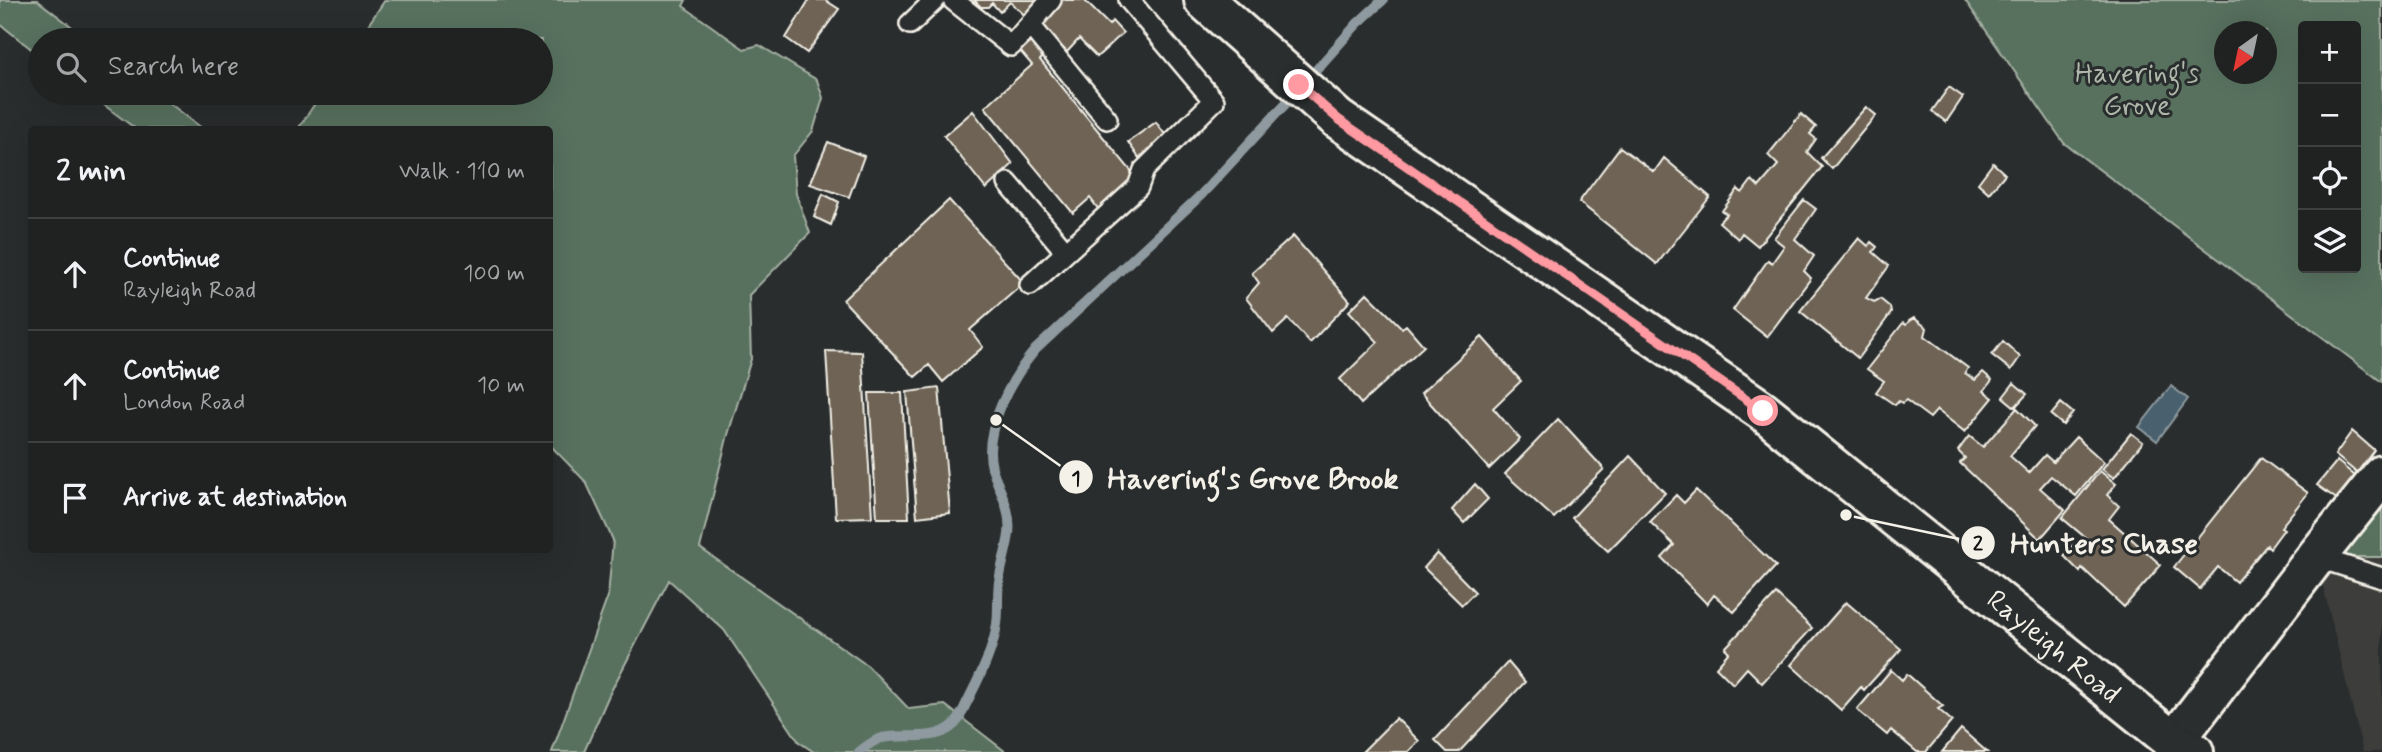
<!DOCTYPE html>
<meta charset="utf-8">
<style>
:root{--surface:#202222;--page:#2d2f2f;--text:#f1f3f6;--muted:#a2a4a5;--line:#3d3f40}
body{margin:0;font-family:Mynerve,sans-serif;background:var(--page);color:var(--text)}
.controls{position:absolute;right:21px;top:21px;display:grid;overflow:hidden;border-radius:7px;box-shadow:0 7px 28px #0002}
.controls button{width:63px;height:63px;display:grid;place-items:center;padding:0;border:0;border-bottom:2px solid var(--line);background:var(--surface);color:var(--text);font:35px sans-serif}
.compass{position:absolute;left:2214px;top:21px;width:63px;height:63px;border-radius:50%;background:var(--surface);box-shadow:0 7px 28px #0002;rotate:213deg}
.stop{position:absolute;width:21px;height:21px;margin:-16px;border:5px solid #ff9aa2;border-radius:50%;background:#fff}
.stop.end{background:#ff9aa2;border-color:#fff;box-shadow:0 2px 7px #0008}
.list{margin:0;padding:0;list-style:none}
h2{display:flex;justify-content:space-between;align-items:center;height:91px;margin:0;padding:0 28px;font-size:30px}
h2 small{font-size:23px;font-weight:400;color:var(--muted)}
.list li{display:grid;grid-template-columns:46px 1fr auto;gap:21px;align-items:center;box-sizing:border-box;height:112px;padding:0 28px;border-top:2px solid var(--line)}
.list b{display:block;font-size:26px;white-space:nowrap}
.list p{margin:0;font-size:23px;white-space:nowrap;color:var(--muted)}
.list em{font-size:23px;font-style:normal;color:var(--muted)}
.icon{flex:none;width:38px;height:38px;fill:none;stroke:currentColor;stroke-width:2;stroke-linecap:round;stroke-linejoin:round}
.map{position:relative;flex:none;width:2382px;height:752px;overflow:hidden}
.search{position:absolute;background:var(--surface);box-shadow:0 7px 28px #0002;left:28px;top:28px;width:525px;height:77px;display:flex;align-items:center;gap:18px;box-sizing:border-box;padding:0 24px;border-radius:38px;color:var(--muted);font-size:26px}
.panel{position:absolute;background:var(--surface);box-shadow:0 7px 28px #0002;left:28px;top:126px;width:525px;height:427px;border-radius:7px}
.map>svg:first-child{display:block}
.built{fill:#3e3e3a}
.green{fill:#58715f;stroke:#a6b1a4;stroke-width:2;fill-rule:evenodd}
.water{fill:#4a606e;stroke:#8e9a9f;stroke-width:2}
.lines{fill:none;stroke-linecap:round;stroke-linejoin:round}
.stream{stroke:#8e9a9f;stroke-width:10}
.building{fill:#6e6455;stroke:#f4f1e8;stroke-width:2}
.service-casing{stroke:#f4f1e8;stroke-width:24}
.minor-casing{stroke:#f4f1e8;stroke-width:44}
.primary-casing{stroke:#f4f1e8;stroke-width:44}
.service{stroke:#2a2d2e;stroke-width:19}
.minor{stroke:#2a2d2e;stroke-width:38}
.primary{stroke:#2a2d2e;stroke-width:38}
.route{stroke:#ff9aa2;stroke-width:9}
.labels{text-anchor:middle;stroke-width:6;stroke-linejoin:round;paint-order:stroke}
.park-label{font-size:28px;fill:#aeb7aa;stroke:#2a2d2e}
.street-label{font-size:28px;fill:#f4f1e8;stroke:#2a2d2e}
.leader{fill:none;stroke:#f4f1e8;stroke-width:2.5}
.callout-dot{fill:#f4f1e8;stroke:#2a2d2e;stroke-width:2.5}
.mark-label{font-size:21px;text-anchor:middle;font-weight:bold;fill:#111}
.callout-label{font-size:30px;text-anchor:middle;font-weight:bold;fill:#f4f1e8;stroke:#2a2d2e;stroke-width:6;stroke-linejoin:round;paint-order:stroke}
</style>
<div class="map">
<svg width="2382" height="752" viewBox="0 0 2382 752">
<rect width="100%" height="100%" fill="#2a2d2e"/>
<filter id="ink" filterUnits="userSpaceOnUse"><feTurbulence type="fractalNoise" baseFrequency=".0143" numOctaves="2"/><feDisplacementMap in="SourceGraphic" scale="14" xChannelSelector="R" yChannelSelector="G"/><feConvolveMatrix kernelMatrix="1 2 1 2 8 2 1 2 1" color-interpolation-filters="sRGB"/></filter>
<g filter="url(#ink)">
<path class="built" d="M2316,557H2382V752H2363Z"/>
<path class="green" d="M0,0H37L89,40H40V56L0,24Z
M385,0H686L683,6L744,49L759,45L817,80L823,98L813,131L793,156L796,194L810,233L749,295L751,359L727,438L700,548L868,666L909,709L945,705L1006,752H814L799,742L724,630L669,580L609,695L584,752H552L608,596L613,540L586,482L550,445V130L298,129L322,93H541V40H358Z
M1965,0H2382V382L2064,143ZM2303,26H2356V268H2303ZM2224,32H2266V74H2224Z
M88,93H156L203,129H136Z
M2382,472V557H2316Z"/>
<path class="water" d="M2171,386L2188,399L2157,441L2139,427Z"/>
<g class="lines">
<path class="stream" d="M1317,69L1357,24L1383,0
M859,752C865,747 874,740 882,738C909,732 940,745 959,719C973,688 992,658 997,624C999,610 997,596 999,582C1001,566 1007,550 1009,534C1012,509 999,491 992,468C982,430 1012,378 1035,350L1201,195L1289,100"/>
</g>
<path class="building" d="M809,0H825L839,9L807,53L786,38Z
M974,0H1045L1028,18L1010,2L1000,12L992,3L988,7H981Z
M1058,0H1084L1109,25L1112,21L1123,33L1097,57L1079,39L1067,52L1037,24Z
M1033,40L1045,55L1040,60L1137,178L1099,210L1090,198L1073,213L985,107L1032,65L1020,51Z
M1949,87L1963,97L1946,122L1932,111Z
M1866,107L1876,115L1832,169L1821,158Z
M973,111L1013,164L986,189L944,136Z
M1801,114L1816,127L1810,134L1816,139L1807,152L1822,167L1758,246L1742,233L1738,239L1719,222L1727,214L1722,211L1738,189L1742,193L1752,180L1759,187L1778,165L1768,155Z
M1156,122L1166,136L1139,158L1128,142Z
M828,142L864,156L849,197L810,184Z
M1620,147L1654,172L1664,158L1710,197L1657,264L1579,202Z
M1993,163L2005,174L1989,193L1978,183Z
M823,194L839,202L831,225L814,217Z
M949,200L1024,283L970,330L983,347L943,382L929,365L915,377L843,300Z
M1804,200L1816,209L1795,239L1814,256L1804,271L1811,278L1767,337L1733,310L1768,260L1772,263L1784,246L1774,238Z
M1293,236L1350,301L1310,343L1288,319L1273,333L1246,298L1259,283L1252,273Z
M1859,238L1868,246L1871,242L1877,247L1873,252L1889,266L1866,298L1874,302L1880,299L1890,307L1891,313L1858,358L1800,311Z
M1367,293L1402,328L1406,325L1424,346L1361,404L1340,379L1378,342L1349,311Z
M1914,318L1927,328L1925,336L1968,368L1965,373L1975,380L1983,372L1992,380L1984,391L1993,398L1965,432L1937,410L1930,418L1906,400L1902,403L1899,401L1895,405L1876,392L1884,381L1867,369L1903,323L1906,325L1909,321Z
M1482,337L1521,381L1493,408L1520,439L1489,469L1421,393Z
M2003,341L2020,357L2011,370L1992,355Z
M826,351L862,352L872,517L836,518Z
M2014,383L2027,394L2015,407L2003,397Z
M939,388L950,513L917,517L907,392Z
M869,393H902L909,518H877Z
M2061,403L2073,413L2063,425L2051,415Z
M2017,408L2035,426L2010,456L2029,473L2045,455L2053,462L2076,437L2104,462L2076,496L2051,476L2040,488L2065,510L2040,539L1960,463L1965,458L1958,451L1969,436L1983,447Z
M1558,419L1604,469L1554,518L1505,474Z
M2352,431L2374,450L2357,473L2335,455Z
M2131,433L2143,442L2114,478L2102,469Z
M1630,456L1665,493L1608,551L1572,518Z
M2261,458L2308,493L2281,527L2284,529L2270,548L2267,545L2236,582L2218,567L2200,589L2174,567Z
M2337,461L2360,480L2342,503L2317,485Z
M2100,471L2116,484L2107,495L2119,506L2109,519L2161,565L2124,607L2082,568L2080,572L2064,556L2074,544L2080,548L2087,539L2062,518Z
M1475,484L1488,499L1464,523L1452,510Z
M1696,490L1776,566L1734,612L1714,595L1707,604L1662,558L1674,545L1650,522L1676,495L1684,503Z
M1437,553L1475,592L1462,605L1424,568Z
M1776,594L1812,628L1762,683L1747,668L1733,684L1716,667L1729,652L1725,648Z
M1846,602L1901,649L1864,690L1861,687L1841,710L1791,665Z
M1508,662L1525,682L1459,752H1447L1435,740Z
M1891,670L1902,680L1907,674L1943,706L1938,709L1952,721L1926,752H1917L1891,730L1887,735L1857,710Z
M1396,718L1419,741L1408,752H1362Z
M1961,729L1987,752H1942Z"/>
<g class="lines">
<g class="service-casing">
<path id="service" d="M953,0L1011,46L1051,0
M910,24L935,0
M1030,25L1107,119
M1008,183L1066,252
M1030,285L1138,187L1144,170L1214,101L1129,0
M2316,557L2382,578"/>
</g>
<g class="minor-casing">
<path id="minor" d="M2174,742L2316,557L2382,475"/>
</g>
<g class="primary-casing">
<g id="primary">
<path id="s1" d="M1204,0L1338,119L1763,411L2174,742L2194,752"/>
</g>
</g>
<use href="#service" class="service"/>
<use href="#minor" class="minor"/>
<use href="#primary" class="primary"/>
</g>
</g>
<g class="lines" filter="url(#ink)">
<path class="route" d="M1299,85L1338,119L1763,411"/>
</g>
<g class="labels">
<g class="park-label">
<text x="2137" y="82">Havering's<tspan x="2137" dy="32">Grove</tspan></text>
</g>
<g class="street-label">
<text dy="10" stroke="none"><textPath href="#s1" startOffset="1069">Rayleigh Road</textPath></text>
</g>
</g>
<path class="leader" d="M996 420L1076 477M1846 515L1978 543"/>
<g class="callout-dot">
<circle cx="996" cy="420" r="7"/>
<circle cx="1846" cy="515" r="7"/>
<circle cx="1076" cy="477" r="18"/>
<circle cx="1978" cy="543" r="18"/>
</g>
<g class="mark-label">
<text x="1076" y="485">1</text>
<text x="1978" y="550">2</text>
</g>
<g class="callout-label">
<text x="1253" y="488">Havering's Grove Brook</text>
<text x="2104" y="553">Hunters Chase</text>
</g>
</svg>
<div class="controls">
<button>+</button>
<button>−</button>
<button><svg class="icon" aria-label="locate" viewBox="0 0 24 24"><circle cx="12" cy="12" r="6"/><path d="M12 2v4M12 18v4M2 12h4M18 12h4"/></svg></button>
<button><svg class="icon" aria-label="layers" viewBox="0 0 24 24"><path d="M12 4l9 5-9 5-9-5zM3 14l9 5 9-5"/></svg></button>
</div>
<svg class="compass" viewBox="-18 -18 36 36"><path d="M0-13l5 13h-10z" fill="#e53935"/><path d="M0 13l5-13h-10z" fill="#a2a4a5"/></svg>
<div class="stop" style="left:1763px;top:411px"></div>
<div class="stop end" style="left:1299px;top:85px"></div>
<div class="search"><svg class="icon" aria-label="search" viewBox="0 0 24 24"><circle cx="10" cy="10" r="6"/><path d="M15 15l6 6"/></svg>Search here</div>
<section class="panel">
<h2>2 min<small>Walk · 110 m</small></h2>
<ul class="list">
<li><svg class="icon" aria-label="ahead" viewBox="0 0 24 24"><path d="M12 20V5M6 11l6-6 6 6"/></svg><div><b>Continue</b><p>Rayleigh Road</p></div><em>100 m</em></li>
<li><svg class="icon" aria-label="ahead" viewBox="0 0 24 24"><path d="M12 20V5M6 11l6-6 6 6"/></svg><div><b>Continue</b><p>London Road</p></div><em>10 m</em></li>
<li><svg class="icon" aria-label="arrive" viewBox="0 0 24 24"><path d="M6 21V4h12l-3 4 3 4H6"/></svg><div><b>Arrive at destination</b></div></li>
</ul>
</section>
</div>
